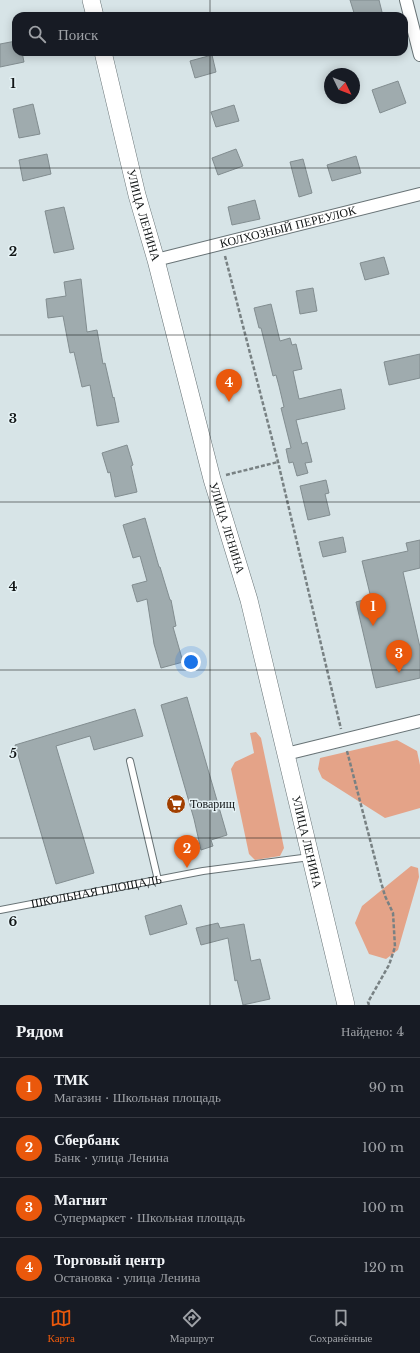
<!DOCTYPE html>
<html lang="ru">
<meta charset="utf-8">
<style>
:root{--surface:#171b24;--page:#242831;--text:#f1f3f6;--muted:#9ea1a6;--line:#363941;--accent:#ea580c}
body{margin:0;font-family:"Libre Baskerville",serif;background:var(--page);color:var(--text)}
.compass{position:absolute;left:324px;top:68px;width:36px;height:36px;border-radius:50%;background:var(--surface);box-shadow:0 2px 10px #0003;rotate:133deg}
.you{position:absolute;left:191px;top:662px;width:14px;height:14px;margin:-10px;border:3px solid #fff;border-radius:50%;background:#1a73e8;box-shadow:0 0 0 6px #1a73e833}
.badge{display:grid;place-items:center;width:26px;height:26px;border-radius:50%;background:var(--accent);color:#fff;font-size:13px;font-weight:700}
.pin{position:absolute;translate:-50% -33px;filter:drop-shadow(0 1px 2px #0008)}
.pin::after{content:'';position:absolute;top:21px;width:14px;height:12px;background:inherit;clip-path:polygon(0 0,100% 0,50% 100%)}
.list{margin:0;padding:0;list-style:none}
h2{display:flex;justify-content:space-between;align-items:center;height:52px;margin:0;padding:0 16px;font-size:17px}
h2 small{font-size:13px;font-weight:400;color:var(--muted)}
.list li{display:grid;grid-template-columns:26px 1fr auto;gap:12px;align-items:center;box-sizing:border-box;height:60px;padding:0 16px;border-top:1px solid var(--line)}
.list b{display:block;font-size:15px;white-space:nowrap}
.list p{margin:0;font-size:13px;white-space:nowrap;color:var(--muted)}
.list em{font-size:13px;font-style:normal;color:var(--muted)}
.icon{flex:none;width:22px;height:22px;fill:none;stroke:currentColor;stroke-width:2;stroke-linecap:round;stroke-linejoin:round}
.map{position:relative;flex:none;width:420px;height:1005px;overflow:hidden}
.search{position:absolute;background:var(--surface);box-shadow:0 2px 10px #0003;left:12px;right:12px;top:12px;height:44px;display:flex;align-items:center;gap:10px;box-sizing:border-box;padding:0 14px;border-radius:12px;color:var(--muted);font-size:15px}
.sheet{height:292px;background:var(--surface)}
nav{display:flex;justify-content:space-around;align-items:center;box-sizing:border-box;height:56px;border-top:1px solid var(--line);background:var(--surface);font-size:11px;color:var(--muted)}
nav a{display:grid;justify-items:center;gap:2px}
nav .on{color:var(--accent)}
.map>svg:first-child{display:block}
.green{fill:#e4a388}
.building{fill:#9fabae;stroke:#828d90}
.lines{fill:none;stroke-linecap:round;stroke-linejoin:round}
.lane-casing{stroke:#687376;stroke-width:8}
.street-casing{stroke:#687376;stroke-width:14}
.secondary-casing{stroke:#687376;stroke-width:18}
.path{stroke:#788183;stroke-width:2.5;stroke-dasharray:4 2;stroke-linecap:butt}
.lane{stroke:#fff;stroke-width:6}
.street{stroke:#fff;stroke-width:12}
.secondary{stroke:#fff;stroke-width:17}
.grid{fill:none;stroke:#121617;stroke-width:1;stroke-opacity:0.55}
.labels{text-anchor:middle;stroke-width:3;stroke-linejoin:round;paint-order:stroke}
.street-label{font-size:12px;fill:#121617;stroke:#e4f1f4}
.poi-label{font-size:12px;fill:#121617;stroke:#e4f1f4;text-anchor:start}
.grid-label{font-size:13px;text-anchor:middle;font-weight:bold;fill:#121617;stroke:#e4f1f4;stroke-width:3;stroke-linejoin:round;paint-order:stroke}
</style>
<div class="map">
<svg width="420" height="1005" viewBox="0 0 420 1005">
<rect width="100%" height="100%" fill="#d7e4e7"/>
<path class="green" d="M256,732L261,738L284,848L280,856L255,860L249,854L231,769L235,762L254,753L250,733Z
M397,740L417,751L420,765V808L385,818L322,778L318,769L320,758Z
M411,866L418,868L419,877L398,950L386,959L369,954L355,923L362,906Z"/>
<path class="building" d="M350,0H379L382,12L368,16H355Z
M16,41V52H22L24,62L0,67V44Z
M212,55L216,72L195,78L190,61Z
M398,81L406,103L380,113L372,90Z
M33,104L40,134L19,138L13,109Z
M234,105L239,121L216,127L211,112Z
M236,149L243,166L218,175L212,158Z
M47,154L51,174L23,181L19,160Z
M356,156L361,173L332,181L327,165Z
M303,159L312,193L299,197L290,162Z
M255,200L260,219L232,225L228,207Z
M64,207L74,249L54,253L45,211Z
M384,257L389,274L365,280L360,263Z
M81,279L87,332L97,330L103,364L105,363L113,398L114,397L119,422L97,426L90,385L82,387L74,352L70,353L63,316L48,318L46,299L66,296L64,282Z
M313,288L317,311L300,314L296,291Z
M271,304L280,341L290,338L292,345L296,344L302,369L293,371L299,399L341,389L345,409L296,420L302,444L307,442L312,462L305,463L308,473L297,476L293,462L289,463L286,449L291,448L281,408L284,407L279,386L276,375L273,376L261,328H259L254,308Z
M420,354V378L389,385L384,362Z
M127,445L133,465L131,466L137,492L115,497L110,472L108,473L102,453Z
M326,480L329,493L325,494L330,515L308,520L300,486Z
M145,518L159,567H160L170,600H171L176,626L173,627L183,662L161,668L154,644L147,599L137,602L132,585L147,581L140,556L133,558L123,525Z
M343,537L346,552L323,557L319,542Z
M420,540V568L403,572L420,647V678L376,688L356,602L371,598L362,561L408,551L406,543Z
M187,697L227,835L211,840L213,846L201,850L194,819L161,705Z
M135,709L143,736L94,750L90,736L56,746L94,873L56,884L15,745Z
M181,905L187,924L150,935L145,916Z
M218,923L220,928L244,924L251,961L260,959L270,999L243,1005L237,980L235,981L228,938L201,945L196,928Z"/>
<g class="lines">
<g class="lane-casing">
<g id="lane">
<path d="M130,761L158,880"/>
<path id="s1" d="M0,910L203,871L310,857"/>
</g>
</g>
<g class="street-casing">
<g id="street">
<path d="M406,0L420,55"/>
<path id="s2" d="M156,260L420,194"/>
<path d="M286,754L420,721"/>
</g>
</g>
<g class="secondary-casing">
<g id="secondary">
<path d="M91,0L95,16"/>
<path id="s3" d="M103,52L137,195L156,260L212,479L249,600L346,1005"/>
</g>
</g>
<path class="path" d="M225,256L278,462L341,729
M226,475L278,462
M347,751L381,882L385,896L393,913L395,947L389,965L368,1002L369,1005"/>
<use href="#lane" class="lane"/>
<use href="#street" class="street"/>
<use href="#secondary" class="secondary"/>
</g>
<path class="grid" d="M210,0V16M210,52V1005M0,168H420M0,335H420M0,502H420M0,670H420M0,838H420"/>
<defs>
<g id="supermarket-disc" transform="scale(1)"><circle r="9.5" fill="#a13f00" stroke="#e4f1f4"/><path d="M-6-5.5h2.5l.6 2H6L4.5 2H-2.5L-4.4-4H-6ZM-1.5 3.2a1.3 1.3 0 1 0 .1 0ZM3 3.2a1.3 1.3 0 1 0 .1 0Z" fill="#fff"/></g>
</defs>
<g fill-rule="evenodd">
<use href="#supermarket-disc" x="176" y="804"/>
</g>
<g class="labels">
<g class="street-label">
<text dy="4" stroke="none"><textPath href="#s3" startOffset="168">УЛИЦА ЛЕНИНА</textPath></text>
<text dy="4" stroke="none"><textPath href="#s2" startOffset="136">КОЛХОЗНЫЙ ПЕРЕУЛОК</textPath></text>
<text dy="4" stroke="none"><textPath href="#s3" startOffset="492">УЛИЦА ЛЕНИНА</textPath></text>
<text dy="4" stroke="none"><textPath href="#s3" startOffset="816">УЛИЦА ЛЕНИНА</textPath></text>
<text dy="4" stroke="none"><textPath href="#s1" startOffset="98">ШКОЛЬНАЯ ПЛОЩАДЬ</textPath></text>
</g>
<g class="poi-label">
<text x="190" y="808">Товарищ</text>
</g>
</g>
<g class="grid-label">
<text x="13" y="88">1</text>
<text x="13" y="256">2</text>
<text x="13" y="423">3</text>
<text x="13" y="591">4</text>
<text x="13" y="758">5</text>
<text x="13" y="926">6</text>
</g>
</svg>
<svg class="compass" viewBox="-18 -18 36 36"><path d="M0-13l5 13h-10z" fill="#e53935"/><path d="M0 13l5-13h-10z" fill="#9ea1a6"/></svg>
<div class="you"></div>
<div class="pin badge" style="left:373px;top:626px">1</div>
<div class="pin badge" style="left:187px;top:868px">2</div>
<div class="pin badge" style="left:399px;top:673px">3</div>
<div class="pin badge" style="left:229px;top:402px">4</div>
<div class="search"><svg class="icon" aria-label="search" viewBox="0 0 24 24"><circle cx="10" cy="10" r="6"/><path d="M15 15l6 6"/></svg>Поиск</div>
</div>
<section class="sheet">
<h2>Рядом<small>Найдено: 4</small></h2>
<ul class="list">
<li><span class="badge">1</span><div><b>ТМК</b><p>Магазин · Школьная площадь</p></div><em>90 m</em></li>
<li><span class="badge">2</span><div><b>Сбербанк</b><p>Банк · улица Ленина</p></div><em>100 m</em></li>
<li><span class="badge">3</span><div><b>Магнит</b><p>Супермаркет · Школьная площадь</p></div><em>100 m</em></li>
<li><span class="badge">4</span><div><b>Торговый центр</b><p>Остановка · улица Ленина</p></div><em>120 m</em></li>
</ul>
</section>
<nav>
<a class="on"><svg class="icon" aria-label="map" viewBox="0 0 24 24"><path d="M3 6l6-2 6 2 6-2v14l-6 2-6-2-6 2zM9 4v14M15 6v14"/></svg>Карта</a>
<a><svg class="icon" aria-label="directions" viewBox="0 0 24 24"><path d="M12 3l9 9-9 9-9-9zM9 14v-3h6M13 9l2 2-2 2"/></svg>Маршрут</a>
<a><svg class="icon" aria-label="saved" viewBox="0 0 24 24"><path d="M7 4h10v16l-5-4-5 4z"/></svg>Сохранённые</a>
</nav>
